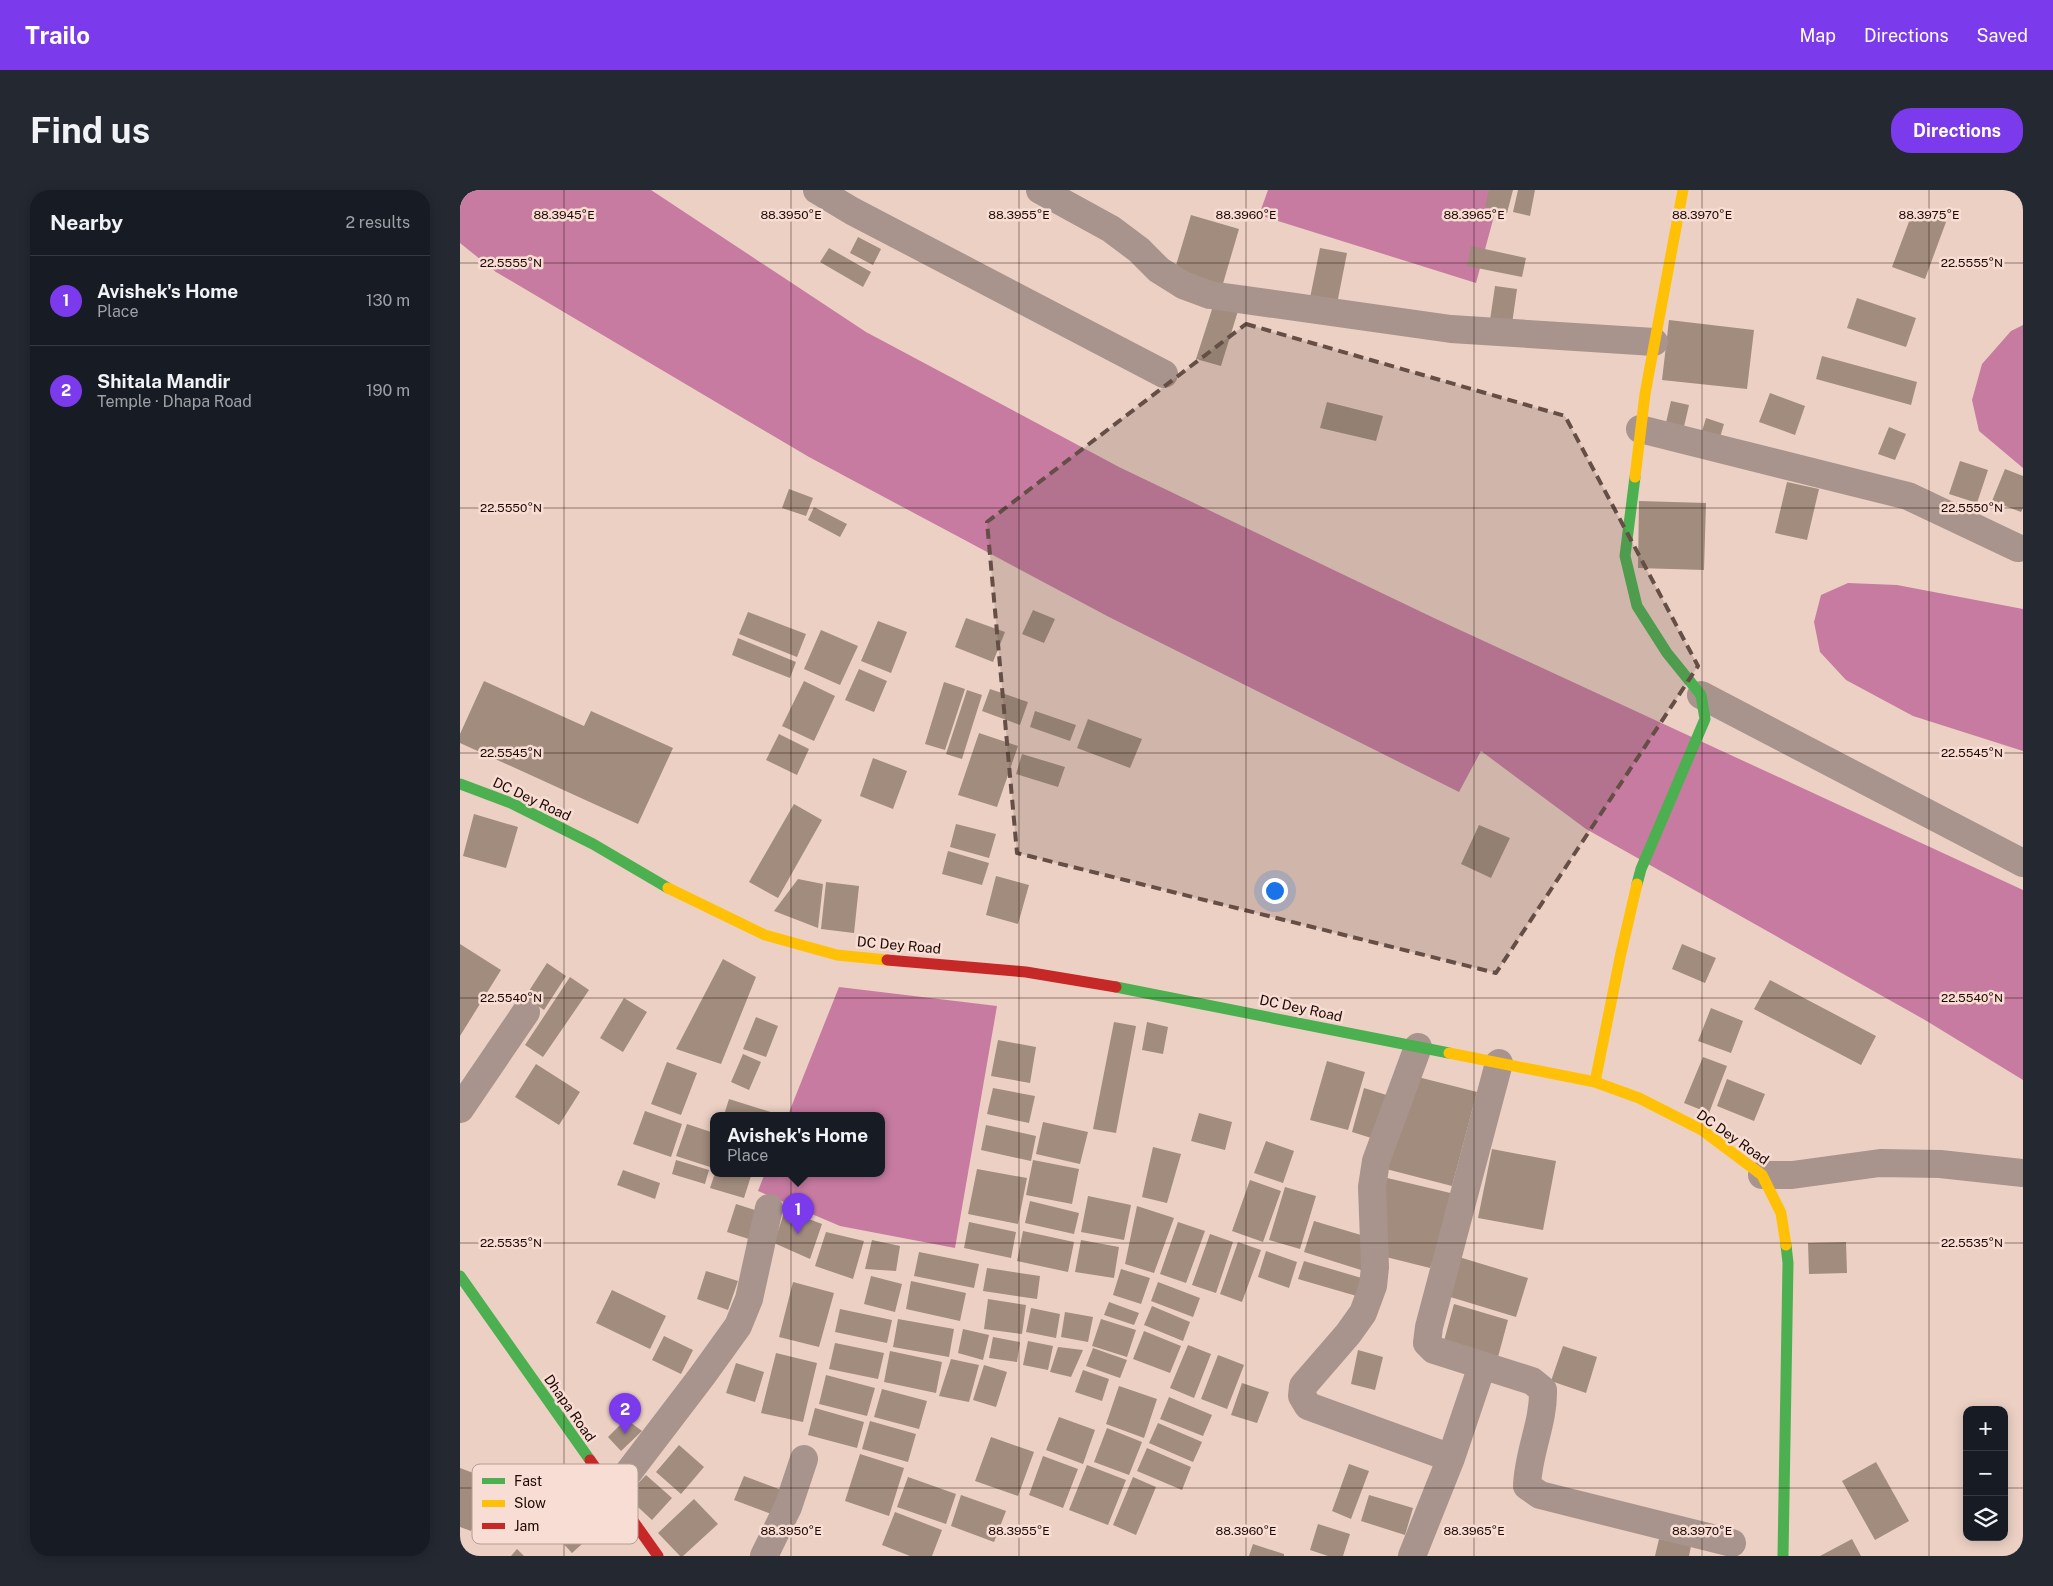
<!DOCTYPE html>
<meta charset="utf-8">
<style>
:root{--surface:#171b24;--page:#242831;--text:#f1f3f6;--muted:#9ea1a6;--line:#363941;--accent:#7c3aed}
body{margin:0;font-family:"Public Sans",sans-serif;background:var(--page);color:var(--text)}
.controls{position:absolute;right:15px;bottom:15px;display:grid;overflow:hidden;border-radius:10px;box-shadow:0 2px 12px #0003}
.controls button{width:45px;height:45px;display:grid;place-items:center;padding:0;border:0;border-bottom:1px solid var(--line);background:var(--surface);color:var(--text);font:25px sans-serif}
.you{position:absolute;left:814px;top:700px;width:18px;height:18px;margin:-12px;border:4px solid #fff;border-radius:50%;background:#1a73e8;box-shadow:0 0 0 8px #1a73e833}
.badge{display:grid;place-items:center;width:32px;height:32px;border-radius:50%;background:var(--accent);color:#fff;font-size:16px;font-weight:700}
.pin{position:absolute;translate:-50% -41px;filter:drop-shadow(0 1px 2px #0008)}
.pin::after{content:'';position:absolute;top:26px;width:18px;height:15px;background:inherit;clip-path:polygon(0 0,100% 0,50% 100%)}
.popup{position:absolute;left:250px;top:922px;width:175px;height:65px;box-sizing:border-box;display:grid;place-content:center;border-radius:10px;background:var(--surface);filter:drop-shadow(0 1px 4px #0005);font-size:16px;white-space:nowrap;color:var(--muted)}
.popup b{font-size:19px;color:var(--text)}
.popup::after{content:'';position:absolute;left:50%;top:100%;margin-left:-10px;border:10px solid transparent;border-top-color:var(--surface)}
.list{margin:0;padding:0;list-style:none}
h2{display:flex;justify-content:space-between;align-items:center;height:65px;margin:0;padding:0 20px;font-size:21px}
h2 small{font-size:16px;font-weight:400;color:var(--muted)}
.list li{display:grid;grid-template-columns:32px 1fr auto;gap:15px;align-items:center;box-sizing:border-box;height:90px;padding:0 20px;border-top:1px solid var(--line)}
.list b{display:block;font-size:19px;white-space:nowrap}
.list p{margin:0;font-size:16px;white-space:nowrap;color:var(--muted)}
.list em{font-size:16px;font-style:normal;color:var(--muted)}
.icon{flex:none;width:28px;height:28px;fill:none;stroke:currentColor;stroke-width:2;stroke-linecap:round;stroke-linejoin:round}
.map{position:relative;flex:none;width:1563px;height:1366px;overflow:hidden;border-radius:20px}
header{display:flex;align-items:center;gap:30px;box-sizing:border-box;height:70px;padding:0 25px;background:var(--accent);color:#fff}
header strong{font-size:24px}
nav{display:flex;gap:28px;margin-inline-start:auto;font-size:18px}
.intro{display:flex;align-items:center;justify-content:space-between;box-sizing:border-box;height:120px;padding:0 30px}
h1{margin:0;font-size:35px}
.button{padding:12px 22px;border-radius:20px;background:var(--accent);color:#fff;font-size:18px;font-weight:700}
main{display:flex;gap:30px;padding:0 30px}
aside{flex:1;background:var(--surface);border-radius:20px;box-shadow:0 2px 12px #0003}
.map>svg:first-child{display:block}
.water{fill:#c77ba1}
.building{fill:#a18c7e}
.lines{fill:none;stroke-linecap:round;stroke-linejoin:round}
.street{stroke:#a8948d;stroke-width:28}
.fast{stroke:#4caf50;stroke-width:11}
.slow{stroke:#ffc107;stroke-width:11}
.jam{stroke:#c62828;stroke-width:11}
.marked{fill:#654e46;fill-opacity:0.2;stroke:#654e46;stroke-width:4;stroke-dasharray:10 6;stroke-linejoin:round}
.ticks{fill:none;stroke:#1d0802;stroke-width:1;stroke-opacity:0.45}
.labels{text-anchor:middle;stroke-width:5;stroke-linejoin:round;paint-order:stroke}
.street-label{font-size:14px;fill:#1d0802;stroke:#f7ddd3}
.key{fill:#f7ddd3;stroke:#b69d94;stroke-width:1}
.key-label{font-size:14px;fill:#1d0802}
.ticks-label{font-size:12px;text-anchor:middle;fill:#1d0802;stroke:#f7ddd3;stroke-width:5;stroke-linejoin:round;paint-order:stroke}
</style>
<header>
<strong>Trailo</strong>
<nav><a>Map</a><a>Directions</a><a>Saved</a></nav>
</header>
<div class="intro"><h1>Find us</h1><a class="button">Directions</a></div>
<main>
<aside>
<h2>Nearby<small>2 results</small></h2>
<ul class="list">
<li><span class="badge">1</span><div><b>Avishek's Home</b><p>Place</p></div><em>130 m</em></li>
<li><span class="badge">2</span><div><b>Shitala Mandir</b><p>Temple · Dhapa Road</p></div><em>190 m</em></li>
</ul>
</aside>
<div class="map">
<svg width="1563" height="1366" viewBox="0 0 1563 1366">
<rect width="100%" height="100%" fill="#ecd0c4"/>
<path class="water" d="M0,0H191L406,142L659,277L974,428L1563,700V890L1465,830L1126,639L1021,561L999,602L649,427L349,267L36,82L0,53Z
M808,0H1041L1016,93L799,25Z
M1563,135V278L1519,241L1512,210L1522,174L1551,141Z
M1388,393L1437,395L1563,419V561L1453,526L1386,490L1360,462L1354,432L1361,405Z
M379,797L537,816L495,1058L380,1036L298,1001L305,983H422V925H328Z"/>
<path class="building" d="M1029,0H1053L1047,23L1025,17Z
M1058,0H1075L1070,26L1053,22Z
M1453,21L1486,32L1465,89L1432,77Z
M731,25L779,39L762,97L714,82Z
M398,47L421,59L413,75L390,63Z
M1011,56L1066,68L1062,87L1007,76Z
M369,58L411,82L403,97L360,72Z
M860,58L887,63L876,119L849,113Z
M1035,96L1057,99L1051,141L1029,137Z
M1397,108L1456,128L1446,157L1387,138Z
M754,113L778,121L761,176L736,169Z
M1209,130L1294,140L1287,199L1202,190Z
M1362,166L1457,192L1451,215L1356,189Z
M1310,203L1345,216L1335,245L1299,232Z
M1211,211L1229,215L1223,241L1205,237Z
M867,212L923,226L916,251L860,238Z
M1246,228L1264,234L1258,254L1240,248Z
M1429,237L1446,244L1435,270L1418,264Z
M1500,271L1528,280L1517,313L1489,304Z
M1545,279L1563,286V318L1561,322L1532,311Z
M1327,292L1359,299L1347,350L1315,343Z
M329,299L353,308L346,326L322,318Z
M1179,311L1246,313L1244,380L1178,378Z
M354,317L387,334L380,347L348,330Z
M573,420L595,429L584,453L562,444Z
M288,422L346,444L337,467L279,444Z
M506,428L545,442L533,472L495,457Z
M418,431L447,442L431,483L401,471Z
M361,440L398,456L380,495L344,479Z
M278,448L336,472L330,488L272,465Z
M399,479L427,491L414,522L385,510Z
M24,491L124,536L131,521L213,558L178,634L0,553V544Z
M344,491L375,506L354,551L322,536Z
M484,492L505,499L485,560L465,554Z
M530,499L568,512L560,535L522,521Z
M507,500L522,505L502,569L486,564Z
M575,521L616,535L610,551L570,537Z
M628,529L682,549L670,578L617,558Z
M519,543L558,556L537,617L498,605Z
M319,544L349,559L337,585L306,570Z
M562,564L605,577L598,597L556,584Z
M413,568L447,581L433,619L400,606Z
M334,614L362,630L318,708L289,692Z
M14,624L58,637L46,678L3,666Z
M496,634L536,644L529,668L490,657Z
M1019,635L1050,648L1031,688L1001,674Z
M488,661L529,673L522,695L482,684Z
M536,686L569,695L558,734L526,725Z
M338,689L363,694L358,738L314,721Z
M366,692L399,696L394,743L361,739Z
M0,754L41,780L0,846Z
M1222,754L1256,768L1245,793L1212,779Z
M263,769L296,787L261,874L216,859Z
M87,773L106,786L84,820L65,807Z
M110,787L129,800L83,867L65,855Z
M1310,790L1416,846L1401,875L1294,819Z
M164,808L187,822L163,862L140,848Z
M1251,818L1283,831L1271,863L1238,851Z
M296,827L318,836L306,867L283,859Z
M654,832L676,836L656,943L633,939Z
M687,832L708,837L703,864L682,860Z
M538,850L576,857L570,893L531,886Z
M283,864L301,872L289,900L271,892Z
M1243,867L1267,876L1249,923L1224,913Z
M867,871L905,882L888,940L850,930Z
M207,872L237,883L221,925L191,914Z
M76,874L120,902L99,935L55,907Z
M950,885L1017,902L992,996L926,979Z
M1267,889L1305,904L1294,931L1257,916Z
M533,898L575,906L569,933L527,924Z
M904,898L933,907L921,951L892,942Z
M269,909L314,923L313,925H264Z
M185,921L222,934L211,967L173,954Z
M739,923L772,932L765,960L731,951Z
M583,932L628,942L620,974L576,964Z
M227,934L254,943V965L250,977L216,966Z
M526,935L576,946L571,971L521,960Z
M806,951L834,961L823,993L794,983Z
M693,957L721,964L707,1013L682,1007Z
M1032,959L1096,971L1083,1040L1018,1028Z
M216,970L249,980L245,994L212,984Z
M573,970L619,979L612,1014L566,1005Z
M517,979L567,988L558,1034L508,1024Z
M163,980L200,993L195,1009L157,995Z
M255,983H292L284,1008L250,998Z
M923,987L999,1005L970,1078L922,1066Z
M790,990L821,1001L803,1052L772,1041Z
M825,997L856,1006L840,1059L809,1050Z
M628,1006L671,1015L664,1050L621,1042Z
M570,1011L619,1023L614,1044L565,1033Z
M276,1014L301,1022L292,1050L267,1042Z
M677,1016L714,1028L694,1083L665,1074Z
M325,1020L362,1034L350,1069L314,1053Z
M854,1031L911,1048L901,1080L844,1062Z
M509,1032L556,1042L551,1068L504,1058Z
M718,1032L745,1041L726,1093L700,1084Z
M563,1041L614,1052L608,1082L557,1071Z
M366,1042L404,1051L393,1089L355,1076Z
M750,1044L773,1052L756,1103L732,1095Z
M412,1050L440,1056L436,1081L405,1079Z
M621,1050L659,1057L654,1088L615,1082Z
M778,1052L801,1060L782,1112L760,1104Z
M1386,1052L1387,1083L1349,1084L1348,1053Z
M806,1061L837,1072L829,1098L798,1087Z
M459,1062L519,1074L514,1098L454,1086Z
M999,1067L1068,1088L1056,1127L987,1106Z
M844,1071L905,1089L900,1107L838,1089Z
M527,1078L580,1086L577,1109L523,1101Z
M661,1079L690,1088L681,1114L653,1105Z
M246,1081L278,1091L268,1120L237,1109Z
M411,1086L442,1094L435,1122L404,1114Z
M451,1091L506,1103L500,1131L446,1119Z
M333,1092L374,1103L359,1157L319,1147Z
M698,1092L740,1108L733,1127L691,1111Z
M152,1100L206,1126L190,1159L136,1133Z
M528,1109L566,1115L562,1144L524,1139Z
M649,1112L679,1123L674,1135L644,1125Z
M994,1114L1048,1130L1038,1167L984,1151Z
M692,1116L730,1132L723,1151L684,1135Z
M571,1118L600,1124L596,1148L566,1142Z
M380,1119L432,1130L427,1153L375,1142Z
M605,1122L633,1127L628,1152L601,1147Z
M438,1129L494,1139L489,1167L433,1157Z
M641,1129L676,1140L667,1167L632,1156Z
M503,1139L529,1145L523,1170L498,1163Z
M684,1141L721,1156L710,1183L673,1169Z
M204,1146L233,1160L221,1184L192,1170Z
M533,1147L560,1152L557,1172L529,1168Z
M568,1151L593,1156L588,1180L563,1175Z
M375,1153L424,1163L418,1189L369,1179Z
M728,1155L751,1164L734,1208L710,1198Z
M1103,1156L1137,1167L1126,1203L1091,1191Z
M598,1157L623,1160L611,1187L590,1182Z
M633,1158L667,1170L660,1188L626,1176Z
M898,1160L923,1167L915,1200L891,1194Z
M430,1161L482,1172L476,1203L424,1192Z
M316,1163L357,1173L343,1232L301,1223Z
M758,1165L784,1175L767,1219L741,1209Z
M491,1169L519,1175L509,1212L479,1206Z
M276,1173L304,1182L295,1212L266,1203Z
M524,1175L547,1182L536,1217L513,1210Z
M623,1180L649,1189L642,1211L615,1202Z
M366,1185L415,1198L407,1226L359,1214Z
M782,1193L809,1202L797,1233L771,1225Z
M659,1196L697,1209L684,1248L646,1234Z
M422,1199L467,1211L459,1239L414,1227Z
M709,1207L752,1225L743,1246L700,1229Z
M355,1218L404,1232L397,1258L348,1245Z
M599,1227L635,1240L623,1274L586,1260Z
M166,1229L182,1241L161,1261L148,1247Z
M410,1231L456,1244L448,1272L402,1259Z
M698,1233L742,1252L733,1272L689,1253Z
M647,1238L682,1252L669,1285L634,1272Z
M531,1247L574,1262L558,1306L515,1291Z
M219,1255L244,1277L221,1304L196,1282Z
M687,1258L731,1277L722,1300L677,1281Z
M400,1264L444,1278L429,1326L385,1311Z
M583,1266L618,1279L603,1318L569,1305Z
M1416,1272L1449,1331L1415,1350L1382,1291Z
M889,1274L909,1281L891,1329L872,1321Z
M627,1275L666,1290L648,1335L609,1320Z
M0,1278L32,1290L11,1341L0,1337Z
M66,1278L86,1294L42,1349L22,1333Z
M186,1285L212,1308L192,1330L166,1306Z
M284,1286L324,1301L314,1325L274,1310Z
M448,1287L496,1304L486,1334L437,1317Z
M673,1287L696,1297L676,1345L653,1335Z
M94,1304L132,1345L112,1363L74,1322Z
M501,1305L546,1321L534,1352L491,1336Z
M909,1305L953,1318L945,1345L901,1331Z
M234,1309L258,1334L223,1366H220L198,1343Z
M435,1322L482,1340L472,1366H450L422,1355Z
M858,1334L890,1344L883,1366H868L850,1360Z
M1199,1349L1231,1356L1229,1366H1195Z
M1392,1349L1401,1366H1360Z
M793,1354L824,1364V1366H789Z
M57,1359L64,1366H51Z"/>
<g class="lines">
<path class="street" d="M357,0L392,21L704,184
M580,0L651,39L679,60L699,80L723,95L750,105L991,139L1194,152
M1180,239L1448,306L1558,358
M1241,505L1563,673
M958,857L916,971L912,997L915,1077L913,1096L903,1123L888,1144L843,1196L842,1206L848,1216L991,1268
M1039,873L969,1137L967,1153L974,1160L1072,1191L1083,1200C1084,1232 1068,1263 1067,1296L1080,1305L1272,1353
M0,919L66,822
M1302,985H1332L1420,973L1480,974L1563,983
M152,1304L242,1186L278,1136L289,1109L309,1018
M304,1366L328,1317L344,1269
M952,1366L991,1268L1022,1176"/>
<path class="fast" d="M1175,287L1165,366L1177,416L1207,463L1241,505L1245,529L1181,679L1177,694
M0,594L51,613L133,654L208,698
M656,797L989,863
M0,1086L130,1270
M1323,1366L1328,1073L1326,1055"/>
<path class="slow" d="M1175,287L1185,204L1223,0
M208,698L305,745L377,765L427,770
M989,863L1135,892L1179,908L1242,940L1302,985L1321,1023L1326,1055
M1135,892L1161,763L1177,694"/>
<path class="jam" d="M427,770L566,782L656,797
M130,1270L198,1366"/>
</g>
<path class="marked" d="M786,134L1105,226L1238,476L1036,783L557,663L527,332Z"/>
<path class="ticks" d="M104,0V1366M331,0V1366M559,0V1366M786,0V1366M1014,0V1366M1242,0V1366M1469,0V1366M0,73H1563M0,318H1563M0,563H1563M0,808H1563M0,1053H1563M0,1298H1507M1544,1298H1563"/>
<g class="labels">
<g class="street-label">
<text transform="translate(72 609) rotate(25)" y="5">DC Dey Road</text>
<text transform="translate(439 755) rotate(5)" y="5">DC Dey Road</text>
<text transform="translate(841 818) rotate(12)" y="5">DC Dey Road</text>
<text transform="translate(1273 947) rotate(35)" y="5">DC Dey Road</text>
<text transform="translate(110 1218) rotate(55)" y="5">Dhapa Road</text>
</g>
</g>
<rect x="12" y="1274" width="166" height="80" rx="8" class="key"/>
<rect x="22" y="1288" width="23" height="6" fill="#4caf50"/>
<rect x="22" y="1310" width="23" height="7" fill="#ffc107"/>
<rect x="22" y="1333" width="23" height="6" fill="#c62828"/>
<g class="key-label">
<text x="54" y="1296">Fast</text>
<text x="54" y="1318">Slow</text>
<text x="54" y="1341">Jam</text>
</g>
<g class="ticks-label">
<text x="104" y="29">88.3945°E</text>
<text x="331" y="29">88.3950°E</text>
<text x="559" y="29">88.3955°E</text>
<text x="786" y="29">88.3960°E</text>
<text x="1014" y="29">88.3965°E</text>
<text x="1242" y="29">88.3970°E</text>
<text x="1469" y="29">88.3975°E</text>
<text x="51" y="77">22.5555°N</text>
<text x="1512" y="77">22.5555°N</text>
<text x="51" y="322">22.5550°N</text>
<text x="1512" y="322">22.5550°N</text>
<text x="51" y="567">22.5545°N</text>
<text x="1512" y="567">22.5545°N</text>
<text x="51" y="812">22.5540°N</text>
<text x="1512" y="812">22.5540°N</text>
<text x="51" y="1057">22.5535°N</text>
<text x="1512" y="1057">22.5535°N</text>
<text x="331" y="1345">88.3950°E</text>
<text x="559" y="1345">88.3955°E</text>
<text x="786" y="1345">88.3960°E</text>
<text x="1014" y="1345">88.3965°E</text>
<text x="1242" y="1345">88.3970°E</text>
</g>
</svg>
<div class="controls">
<button>+</button>
<button>−</button>
<button><svg class="icon" aria-label="layers" viewBox="0 0 24 24"><path d="M12 4l9 5-9 5-9-5zM3 14l9 5 9-5"/></svg></button>
</div>
<div class="you"></div>
<div class="pin badge" style="left:338px;top:1044px">1</div>
<div class="popup"><b>Avishek's Home</b>Place</div>
<div class="pin badge" style="left:165px;top:1244px">2</div>
</div>
</main>
